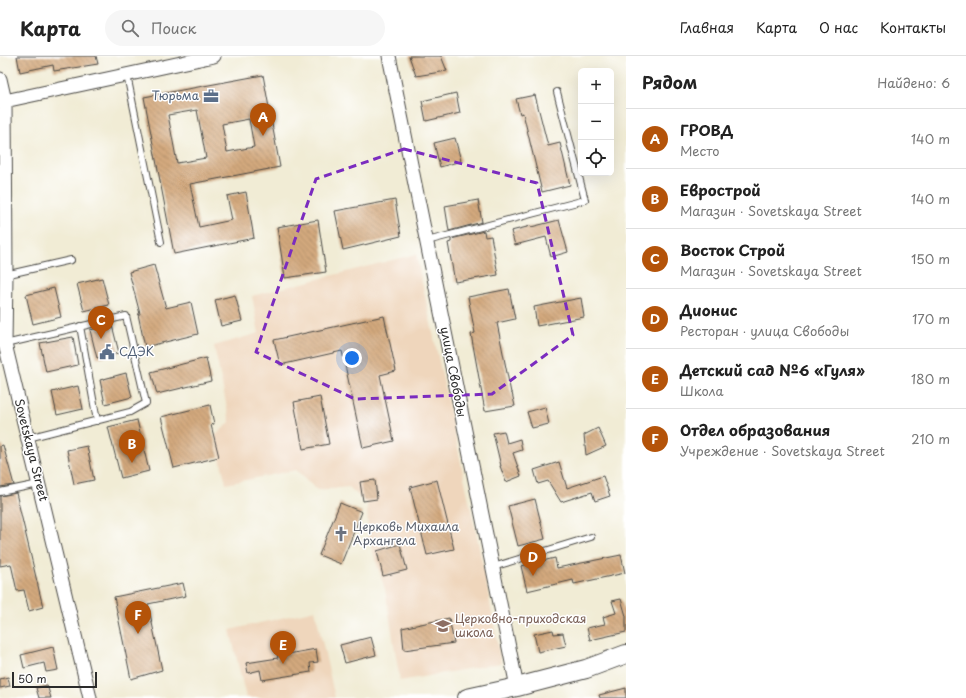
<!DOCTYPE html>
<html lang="ru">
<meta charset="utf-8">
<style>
:root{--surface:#fff;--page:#f6f6f6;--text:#222;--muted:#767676;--line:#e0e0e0;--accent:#b45309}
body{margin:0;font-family:"Playpen Sans",sans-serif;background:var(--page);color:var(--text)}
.controls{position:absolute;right:12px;top:12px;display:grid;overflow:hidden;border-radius:6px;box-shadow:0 4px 16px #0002}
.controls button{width:36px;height:36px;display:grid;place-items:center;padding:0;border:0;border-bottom:1px solid var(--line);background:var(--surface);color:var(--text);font:20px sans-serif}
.scale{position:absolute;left:12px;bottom:10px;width:85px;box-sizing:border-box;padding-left:4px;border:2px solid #2b2b2b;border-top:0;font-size:11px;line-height:14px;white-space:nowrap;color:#2b2b2b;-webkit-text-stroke:3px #fff;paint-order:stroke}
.you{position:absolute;left:352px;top:302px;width:14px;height:14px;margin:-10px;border:3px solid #fff;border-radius:50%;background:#1a73e8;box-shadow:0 0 0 6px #1a73e833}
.badge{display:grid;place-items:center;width:26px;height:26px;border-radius:50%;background:var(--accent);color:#fff;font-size:13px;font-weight:700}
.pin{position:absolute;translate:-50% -33px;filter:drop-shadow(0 1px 2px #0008)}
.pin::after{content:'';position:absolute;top:21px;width:14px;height:12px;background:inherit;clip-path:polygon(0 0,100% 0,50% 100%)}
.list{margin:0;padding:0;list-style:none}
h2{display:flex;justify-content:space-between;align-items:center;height:52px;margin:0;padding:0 16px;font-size:17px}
h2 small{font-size:13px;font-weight:400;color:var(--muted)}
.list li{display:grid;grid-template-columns:26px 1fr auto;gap:12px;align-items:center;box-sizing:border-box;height:60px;padding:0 16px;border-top:1px solid var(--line)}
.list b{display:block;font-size:15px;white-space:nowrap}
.list p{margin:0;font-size:13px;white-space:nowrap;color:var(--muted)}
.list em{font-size:13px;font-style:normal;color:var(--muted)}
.icon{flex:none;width:22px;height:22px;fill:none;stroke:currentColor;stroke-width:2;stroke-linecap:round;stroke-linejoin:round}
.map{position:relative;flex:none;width:626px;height:642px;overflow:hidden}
header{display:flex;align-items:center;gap:24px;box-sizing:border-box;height:56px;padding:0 20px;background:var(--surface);border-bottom:1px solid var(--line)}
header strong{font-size:19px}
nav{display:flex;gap:22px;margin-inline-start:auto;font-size:14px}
.search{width:280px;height:36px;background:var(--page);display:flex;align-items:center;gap:10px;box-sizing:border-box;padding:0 14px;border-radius:22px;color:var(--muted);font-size:15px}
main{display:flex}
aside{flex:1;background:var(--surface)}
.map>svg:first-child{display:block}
.built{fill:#efd6bc}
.building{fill:url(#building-back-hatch);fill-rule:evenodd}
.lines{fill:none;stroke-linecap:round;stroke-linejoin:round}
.service-casing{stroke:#494844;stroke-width:8}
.minor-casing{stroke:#494844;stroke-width:15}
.secondary-casing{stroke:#494844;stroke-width:20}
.service{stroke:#fff;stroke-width:6}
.minor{stroke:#fff;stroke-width:13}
.secondary{stroke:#fff;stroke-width:18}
.marked{fill:none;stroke:#7b2cbf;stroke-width:3;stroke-dasharray:8 5;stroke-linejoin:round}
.labels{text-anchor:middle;stroke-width:3;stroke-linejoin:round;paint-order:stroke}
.service-label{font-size:12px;fill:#4e5e75;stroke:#fff;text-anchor:end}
.street-label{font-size:12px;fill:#2b2b2b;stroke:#fff}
.worship-label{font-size:12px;fill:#5b616d;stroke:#fff;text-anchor:start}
.education-label{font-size:12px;fill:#785e54;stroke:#fff;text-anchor:start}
</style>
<header>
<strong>Карта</strong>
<div class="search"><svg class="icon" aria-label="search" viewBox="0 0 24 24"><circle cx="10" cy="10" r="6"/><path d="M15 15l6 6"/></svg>Поиск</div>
<nav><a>Главная</a><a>Карта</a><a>О нас</a><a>Контакты</a></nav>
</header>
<main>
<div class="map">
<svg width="626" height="642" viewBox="0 0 626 642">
<defs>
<pattern id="building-back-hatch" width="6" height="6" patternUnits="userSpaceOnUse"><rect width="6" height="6" fill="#d3a97e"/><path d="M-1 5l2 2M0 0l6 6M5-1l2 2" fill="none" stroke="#ab8a67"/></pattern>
</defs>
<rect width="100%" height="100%" fill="#fff"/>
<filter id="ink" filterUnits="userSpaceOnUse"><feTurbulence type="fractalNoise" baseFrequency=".025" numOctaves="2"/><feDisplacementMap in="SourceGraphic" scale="8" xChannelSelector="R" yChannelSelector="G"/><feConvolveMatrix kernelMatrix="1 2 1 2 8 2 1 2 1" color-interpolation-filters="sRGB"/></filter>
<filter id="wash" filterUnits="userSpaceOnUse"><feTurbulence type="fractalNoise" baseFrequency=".012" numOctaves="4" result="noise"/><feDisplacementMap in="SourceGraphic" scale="16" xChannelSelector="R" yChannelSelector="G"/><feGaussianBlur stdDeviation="0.9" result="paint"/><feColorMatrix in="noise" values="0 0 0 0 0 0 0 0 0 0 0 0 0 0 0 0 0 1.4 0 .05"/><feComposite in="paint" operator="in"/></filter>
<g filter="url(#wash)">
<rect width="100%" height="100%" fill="#f1ecd5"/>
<path class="built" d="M416,198L484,514L501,607L400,625L385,533L368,481L367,448L349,431L317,434L296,414L226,428L215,380L230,366L214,290L259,277L252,240Z
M315,554L335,642H246L230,574Z"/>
<g id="blocks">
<path class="building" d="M17,0H96L98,8L54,15L53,9L20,16Z
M409,0H441L447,15L416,20Z
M263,19L280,111L190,128L199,171L232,164L227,140L246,136L254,182L174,198L144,41ZM197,54L206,102L177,107L168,59ZM249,63L254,91L227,96L222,68Z
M456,37L460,57L426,65L422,45Z
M535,39L548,90L560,87L570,129L542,136L523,57L520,58L516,43Z
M455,82L461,105L440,111L434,87Z
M395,144L401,180L343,194L335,155Z
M478,144L482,166L449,175L445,150Z
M318,164L326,216L285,222L277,171Z
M559,164L568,196L551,201L546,181L515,189L511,175L531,170V171Z
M484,175L485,181L491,180L498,219L455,226L448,187L451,186V183Z
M154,209L166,252L191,246L198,278L145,291L138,258H140L129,216Z
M102,222L109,249L84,255L77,228Z
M54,232L61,261L33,268L26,239Z
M509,233L515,263L497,267L511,337H512L515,350L485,355L471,278L475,277L468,241Z
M235,239L242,265L221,270L215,244Z
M581,242L584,261L537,270L534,251Z
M384,260L396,315L380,319L394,385L363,392L342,295L280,309L274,284Z
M112,269L119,297L97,302L90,274Z
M73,281L78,309L46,316L40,287Z
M206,302L211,325L157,338L151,316Z
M126,317L132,341L105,348L100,324Z
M78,330L83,353L57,359L52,336Z
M320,341L329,388L303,393L294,346Z
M210,349L214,368L211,369L219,401L174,412L161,361Z
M545,351L549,368L532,372L527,356Z
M137,364L149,415L121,422L108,371Z
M598,372L606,390L586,399L584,379Z
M504,375L507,387L520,383L522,394L513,397L521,420L506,426L500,410H501L493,377Z
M3,389L14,429L0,431V390Z
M87,390L94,424L74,428L67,394Z
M559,406L567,432L603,420L610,440L595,445L592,436L561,446L548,425L538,428L534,414Z
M375,424L377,443L363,445L360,426Z
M437,424L454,493L427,499L410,431Z
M16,437L43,551L29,555L24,534L17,535L11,508L0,510V440Z
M535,443L545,483L518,490L508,450Z
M340,447L362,456L341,508L319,499Z
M400,488L407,514L383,520L377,495Z
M621,499L625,517L574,528L573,524L527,535L521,510L555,502L557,512Z
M183,527L186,540L148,548L162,614L131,623L114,541Z
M621,543L626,560V576L590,584L587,572L605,568L603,561L616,557L612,545Z
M449,562L454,587L404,594L402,572Z
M553,574L554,578L563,577L566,590L538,596L534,578Z
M371,581L376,599L345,607L340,589Z
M286,589L288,598L316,593L318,606L310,607L311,616L262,624L260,614L248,617L246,607L278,602L276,591Z
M53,591L58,614L46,616L44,607L24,612L21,599Z
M8,621L10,630L0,632V623Z
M47,629L51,642H39L36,632Z
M626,632V642H600L599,639Z"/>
</g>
</g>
<g filter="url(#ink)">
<use href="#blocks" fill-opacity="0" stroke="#494844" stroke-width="1"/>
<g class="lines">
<g class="service-casing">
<path id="service" d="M127,19L161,186
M427,185L585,144L557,36
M5,219L71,204
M80,270L97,365
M5,288L126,260L146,347L130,356L28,382
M0,436L39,428
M493,511L591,481"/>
</g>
<g class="minor-casing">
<path id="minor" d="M389,0L517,631
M0,23L5,45L6,219L5,288L90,642
M0,46L214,0"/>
</g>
<g class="secondary-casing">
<path id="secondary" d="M467,642L517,631L586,613L626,598"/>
</g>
<use href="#service" class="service"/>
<use href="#minor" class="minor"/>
<use href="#secondary" class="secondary"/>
</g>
</g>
<path class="marked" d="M404,93L537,127L573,279L492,338L355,343L256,296L316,123Z"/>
<defs>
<g id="office-bare" transform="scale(1.2)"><path d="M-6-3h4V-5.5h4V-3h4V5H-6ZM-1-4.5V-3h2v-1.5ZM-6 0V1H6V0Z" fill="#5c6f8a" stroke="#fff" stroke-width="2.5" paint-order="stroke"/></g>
<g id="civic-bare" transform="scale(1.2)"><path d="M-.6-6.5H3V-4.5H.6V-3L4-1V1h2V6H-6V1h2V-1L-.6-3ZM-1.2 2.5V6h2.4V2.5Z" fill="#5c6f8a" stroke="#fff" stroke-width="2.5" paint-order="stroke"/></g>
<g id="church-bare" transform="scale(1.2)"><path d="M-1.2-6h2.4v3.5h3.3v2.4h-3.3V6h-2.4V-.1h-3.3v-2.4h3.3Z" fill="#6b7280" stroke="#fff" stroke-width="2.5" paint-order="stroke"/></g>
<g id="school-bare" transform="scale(1.2)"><path d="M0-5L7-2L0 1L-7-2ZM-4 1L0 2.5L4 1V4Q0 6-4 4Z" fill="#8d6e63" stroke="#fff" stroke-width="2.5" paint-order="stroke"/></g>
</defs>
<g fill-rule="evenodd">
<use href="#office-bare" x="211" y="40"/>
<use href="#civic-bare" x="107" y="296"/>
<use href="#church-bare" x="341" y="478"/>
<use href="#school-bare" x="443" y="570"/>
</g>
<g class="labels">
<g class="service-label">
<text x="199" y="44">Тюрьма</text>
<text x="119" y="300" text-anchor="start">СДЭК</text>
</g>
<g class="street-label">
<text transform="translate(453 316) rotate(79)" y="4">улица Свободы</text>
<text transform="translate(31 394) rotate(76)" y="4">Sovetskaya Street</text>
</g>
<g class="worship-label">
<text x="353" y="475">Церковь Михаила<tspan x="353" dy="14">Архангела</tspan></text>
</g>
<g class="education-label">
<text x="455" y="567">Церковно-приходская<tspan x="455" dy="14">школа</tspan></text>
</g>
</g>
</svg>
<div class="controls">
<button>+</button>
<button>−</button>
<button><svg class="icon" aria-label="locate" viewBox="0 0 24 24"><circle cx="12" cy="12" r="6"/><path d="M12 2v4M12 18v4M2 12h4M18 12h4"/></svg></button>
</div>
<div class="scale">50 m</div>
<div class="you"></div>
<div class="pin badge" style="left:263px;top:80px">A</div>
<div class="pin badge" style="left:132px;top:407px">B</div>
<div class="pin badge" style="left:101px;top:283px">C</div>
<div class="pin badge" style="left:533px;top:520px">D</div>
<div class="pin badge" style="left:283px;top:608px">E</div>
<div class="pin badge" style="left:138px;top:578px">F</div>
</div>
<aside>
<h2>Рядом<small>Найдено: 6</small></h2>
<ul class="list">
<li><span class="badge">A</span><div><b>ГРОВД</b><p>Место</p></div><em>140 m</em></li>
<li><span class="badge">B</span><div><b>Еврострой</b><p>Магазин · Sovetskaya Street</p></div><em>140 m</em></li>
<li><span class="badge">C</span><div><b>Восток Строй</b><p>Магазин · Sovetskaya Street</p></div><em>150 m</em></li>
<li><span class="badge">D</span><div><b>Дионис</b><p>Ресторан · улица Свободы</p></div><em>170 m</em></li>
<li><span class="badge">E</span><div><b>Детский сад №6 «Гуля»</b><p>Школа</p></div><em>180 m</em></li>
<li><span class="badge">F</span><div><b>Отдел образования</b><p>Учреждение · Sovetskaya Street</p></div><em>210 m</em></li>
</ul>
</aside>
</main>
